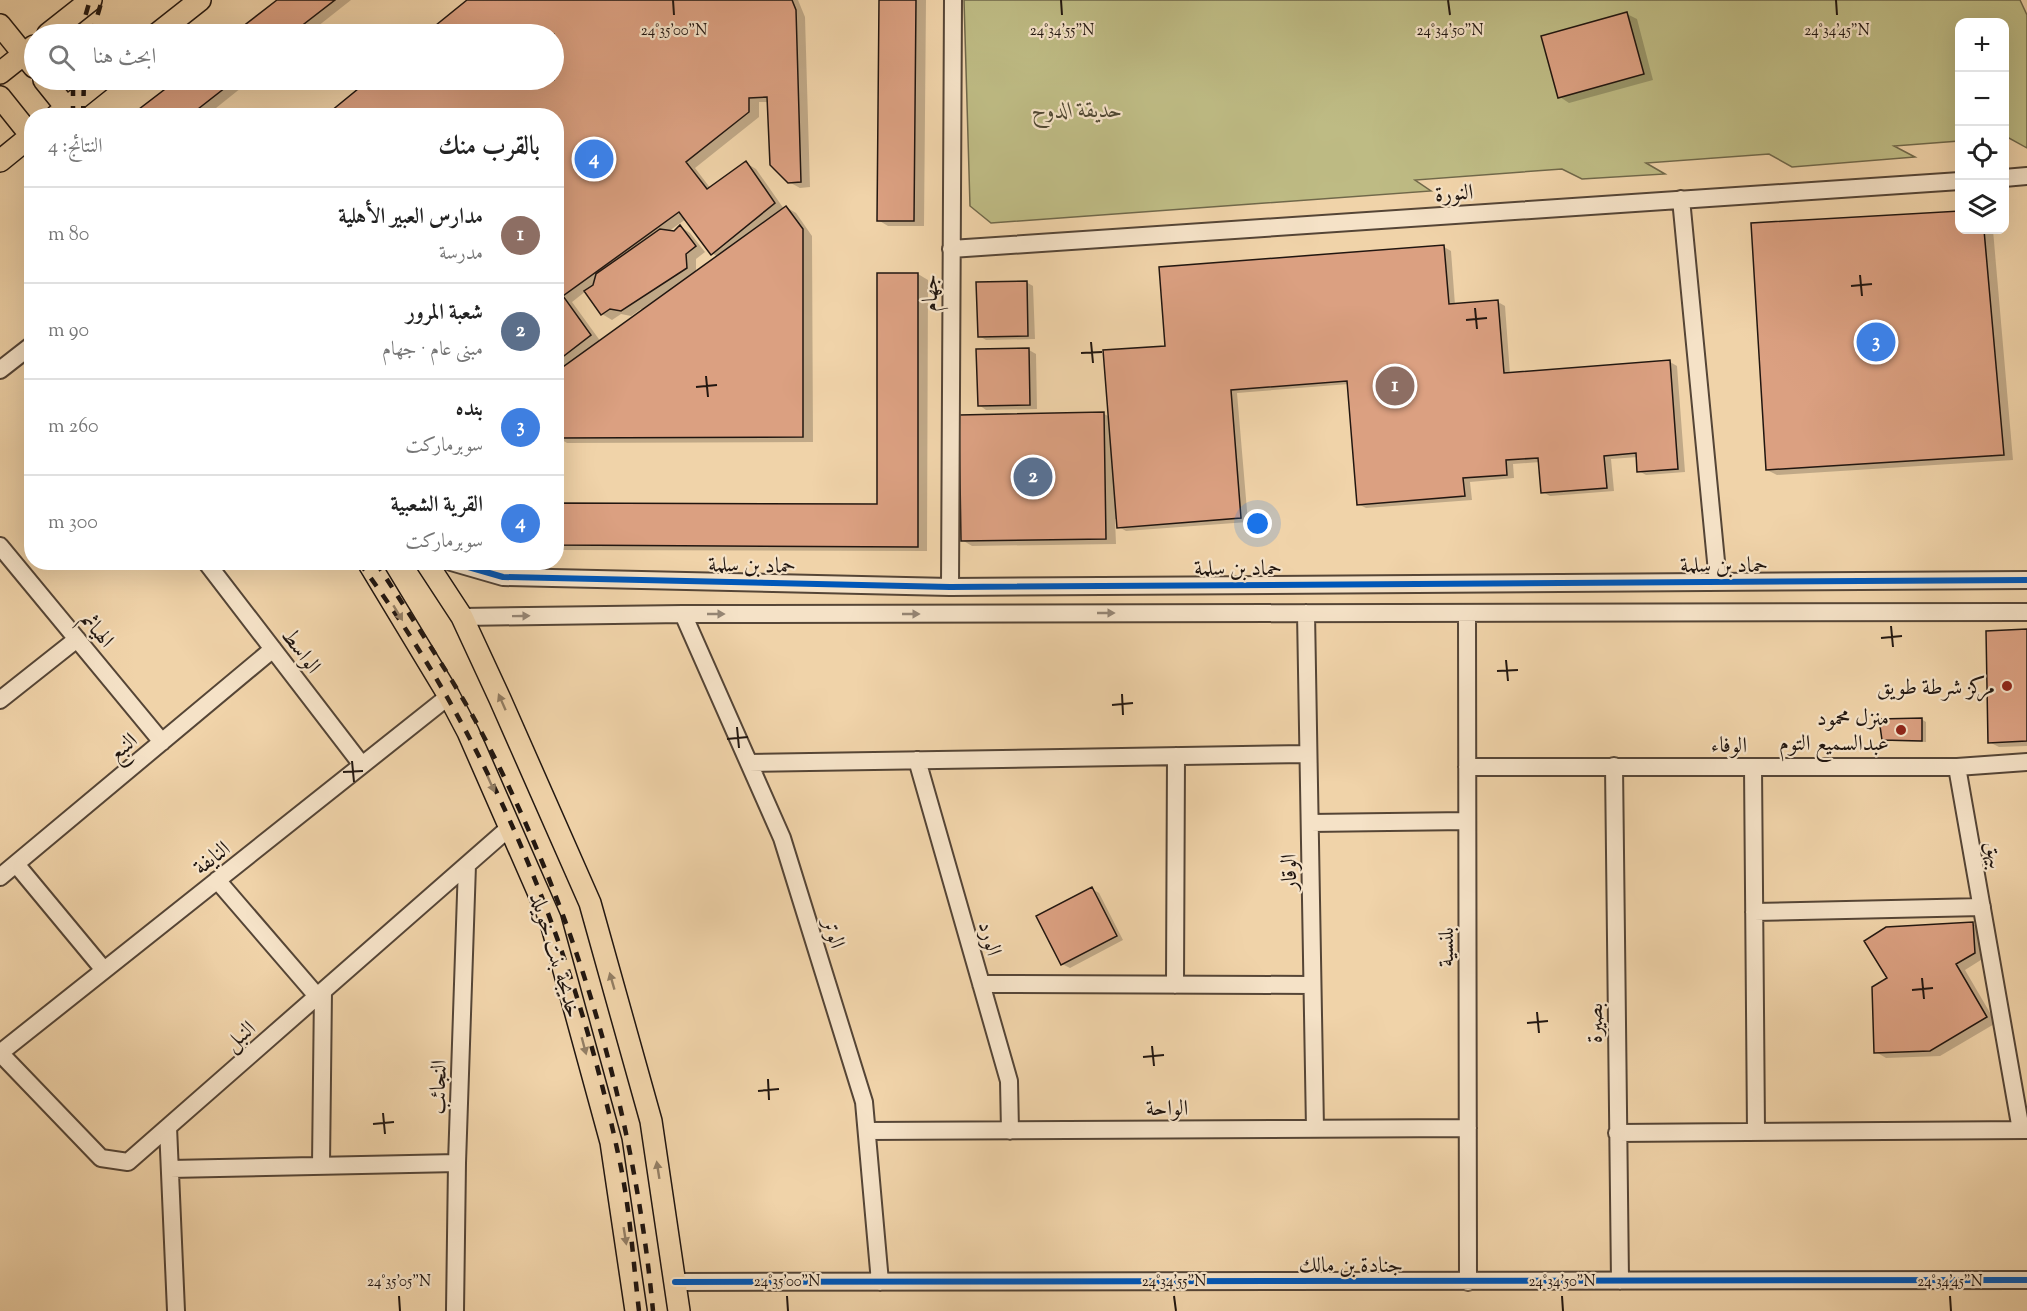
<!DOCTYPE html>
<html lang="ar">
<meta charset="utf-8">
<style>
:root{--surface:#fff;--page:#f2f2f2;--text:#222;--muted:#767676;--line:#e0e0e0;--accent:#1a73e8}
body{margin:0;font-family:"Sorts Mill Goudy",Amiri,serif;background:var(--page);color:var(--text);direction:rtl}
.controls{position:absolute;right:18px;top:18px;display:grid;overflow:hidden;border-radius:12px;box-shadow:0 6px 24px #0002}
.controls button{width:54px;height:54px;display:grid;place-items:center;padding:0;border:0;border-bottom:2px solid var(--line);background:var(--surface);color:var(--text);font:30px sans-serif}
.you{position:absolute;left:1258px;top:524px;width:21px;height:21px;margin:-15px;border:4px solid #fff;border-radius:50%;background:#1a73e8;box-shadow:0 0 0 9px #1a73e833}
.badge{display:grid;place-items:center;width:39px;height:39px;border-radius:50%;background:var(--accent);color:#fff;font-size:20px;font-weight:700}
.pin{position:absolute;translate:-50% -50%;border:3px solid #fff;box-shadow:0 2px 6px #0006}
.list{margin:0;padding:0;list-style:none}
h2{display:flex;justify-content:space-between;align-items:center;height:78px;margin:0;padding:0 24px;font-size:26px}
h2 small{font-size:20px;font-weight:400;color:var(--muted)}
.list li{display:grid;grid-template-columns:39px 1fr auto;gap:18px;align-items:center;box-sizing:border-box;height:96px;padding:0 24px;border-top:2px solid var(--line)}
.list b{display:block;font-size:22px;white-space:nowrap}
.list p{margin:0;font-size:20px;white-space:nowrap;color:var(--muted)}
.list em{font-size:20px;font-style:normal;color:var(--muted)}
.icon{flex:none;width:33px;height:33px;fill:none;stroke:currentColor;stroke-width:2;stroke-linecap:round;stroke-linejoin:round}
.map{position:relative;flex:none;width:2027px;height:1311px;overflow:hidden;direction:ltr}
.search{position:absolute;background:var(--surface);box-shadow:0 6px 24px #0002;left:24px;top:24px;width:540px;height:66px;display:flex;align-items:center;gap:15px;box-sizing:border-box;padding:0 21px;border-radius:33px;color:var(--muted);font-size:22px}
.panel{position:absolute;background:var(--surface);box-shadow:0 6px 24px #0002;left:24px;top:108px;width:540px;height:462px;border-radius:24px;direction:rtl}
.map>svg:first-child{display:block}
.green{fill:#bebb84;stroke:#70684a;stroke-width:1.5}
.shadow{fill:#0003;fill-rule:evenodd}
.building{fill:#dba081;stroke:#211610;stroke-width:1.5}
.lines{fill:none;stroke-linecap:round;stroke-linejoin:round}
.minor-casing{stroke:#554536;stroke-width:20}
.major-casing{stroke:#211610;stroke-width:24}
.minor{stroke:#f5e2c7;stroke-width:16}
.major{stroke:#f0d3a9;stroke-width:21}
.rail{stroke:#211610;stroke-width:4.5;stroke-dasharray:10 10;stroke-linecap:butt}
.cycleway-casing{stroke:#f5e2c7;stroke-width:10}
.cycleway{stroke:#0057b8;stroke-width:6}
.oneway{fill:#937e64}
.oneway2{fill:#968675}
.ticks{fill:none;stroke:#211610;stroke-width:2}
.poi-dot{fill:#8f2418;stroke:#f5e2c7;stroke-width:2}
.labels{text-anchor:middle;stroke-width:4.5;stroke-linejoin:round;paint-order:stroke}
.park-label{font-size:22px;font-style:italic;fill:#504833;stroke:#f5e2c7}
.street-label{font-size:22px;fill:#211610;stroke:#f5e2c7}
.poi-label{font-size:22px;fill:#211610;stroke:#f5e2c7;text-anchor:end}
.ticks-label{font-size:15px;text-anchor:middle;fill:#211610;stroke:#f5e2c7;stroke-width:4.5;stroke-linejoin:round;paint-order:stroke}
</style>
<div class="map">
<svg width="2027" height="1311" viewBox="0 0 2027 1311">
<rect width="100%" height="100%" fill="#f0d3a9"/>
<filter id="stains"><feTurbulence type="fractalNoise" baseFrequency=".00333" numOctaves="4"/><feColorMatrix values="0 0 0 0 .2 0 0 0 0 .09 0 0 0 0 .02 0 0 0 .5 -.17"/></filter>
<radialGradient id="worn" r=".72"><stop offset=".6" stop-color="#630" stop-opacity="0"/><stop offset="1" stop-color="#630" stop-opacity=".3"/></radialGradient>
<path class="green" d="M964,0H2020L2027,15V148L2009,138H2005L2004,22H1960L1959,141L1894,146L1915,157L1792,167L1769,154L1646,163L1665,174L1582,179L1562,169L1415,180L1431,191L991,223L970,206Z"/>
<path class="shadow" d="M279,0H351L308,34H236Z
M469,0H798L805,17L810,187L800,188L789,182L769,102H759V117L695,168L711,189L746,163L756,169L784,209L786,207L796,213L812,236L813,442L567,443L557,437L556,116H327L372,80H554V34H427ZM686,219L712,253L718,257L696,273V259L705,252L690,233L681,227L674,232L669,231ZM586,291L602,314L612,320L621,314L631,316L641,309L643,311L601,342L572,302Z
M880,0H926L924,226H888L878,220Z
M1627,14L1637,19L1653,80L1569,103L1560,97Z
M179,80H251L206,116H138L137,113Z
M1960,230H1993L2013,460L1777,475L1767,470Z
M1444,247L1451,251L1455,305L1498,302L1505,306L1510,374L1670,362L1677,366L1685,472L1646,475L1639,471L1638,457L1611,459L1614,491L1550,496L1543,492L1540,462L1513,464L1514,478L1470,482L1472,500L1366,508L1358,504L1349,384L1237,393L1248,522L1126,531L1119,527L1118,519H1115L1116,544L972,546L962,540L1104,414L1110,417L1166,347Z
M879,274H918L928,280L927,551L556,550V504L878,506Z
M1026,282L1033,286L1035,339L986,340L979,336Z
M978,350H1029L1036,354L1037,409L986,410L979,405Z
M2027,630V746L1999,747L1989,742Z
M1921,719L1926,722V742L1888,741L1883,739Z
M1092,889L1099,893L1123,940L1070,968L1062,964Z
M1973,924L1983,929L1984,958L1965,970L1996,1023L1940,1056L1886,1058L1876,1052Z"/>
<path class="building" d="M277,0H335L291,34H233Z
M467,0H792L796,10L801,182L788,183L770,165L767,97L749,98V112L686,162L707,189L746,161L775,203L711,255L679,212L563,296L591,335L556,362V116H325L369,80H554V34H425Z
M879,0H916L914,221H877Z
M1627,12L1644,74L1558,98L1541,36Z
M177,80H235L189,116H136L134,113Z
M786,206L803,229V437L556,438V372Z
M1960,211V230H1984L2004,455L1766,470L1751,223Z
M680,225L696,246L686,254L687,268L621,311L610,309L601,315L584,291L593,285L596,274L660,229L674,231Z
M1444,245L1449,304L1498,300L1504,373L1670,360L1678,469L1637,472L1636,453L1604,456L1607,488L1541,493L1538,458L1506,460L1507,475L1463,478L1465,496L1357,505L1347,381L1231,390L1241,518L1117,528L1103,350L1165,346L1159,267Z
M877,273H918V547L556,545V503L877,504Z
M1027,281L1028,336L978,337L976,282Z
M1029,348L1030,405L978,406L976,349Z
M1104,412L1106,539L961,541L959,415Z
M2027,629V741L1988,743L1986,631Z
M1922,718V741L1882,740L1879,719Z
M1092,887L1117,936L1061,965L1036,916Z
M1973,922L1975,953L1956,964L1987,1017L1930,1051L1874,1053L1872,987L1887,978L1864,941L1886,927Z"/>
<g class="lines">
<g class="minor-casing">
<path id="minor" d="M2004,178L2027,176
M1681,199L1718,582
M951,249L1960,181
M0,370L32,345
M0,546L162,742
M206,562L362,765
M451,562L503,577L950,587L2027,580
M950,587L953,0
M1306,613L1315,1129
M1467,613L1468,1282
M683,614L782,838L864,1102L880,1282
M462,617L683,614L2027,612
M0,700L77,639
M917,760L1009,1081L1010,1131
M749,763L1308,754
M1614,766L1620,1281
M1467,767H1957L2027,762
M1753,767L1756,1131
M1957,767L2021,1130
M1310,823L1467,821
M16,864L104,970
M0,877L273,649
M217,880L317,996
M1754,912L1982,907
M981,984L1312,985
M1175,985L1176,756
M0,1053L101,1158L128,1162L510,827
M0,1053L449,696
M168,1127L176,1311
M867,1131L1468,1128
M1617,1133L2027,1130
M321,1165L323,991
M170,1169L457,1163
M675,1282L2027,1280
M455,1311L457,1163L467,865"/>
</g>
<g class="major-casing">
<path id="major" d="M0,25L34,67
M48,34L91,0
M157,34L200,0
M0,73L34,46
M44,80L73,116
M0,97L32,137
M56,116L101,80
M0,161L32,135
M368,562L449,696L468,732L550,919L611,1142L636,1311
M426,562L462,617L500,699L590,903L651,1121L679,1311"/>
</g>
<use href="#minor" class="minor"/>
<use href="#major" class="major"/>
<path class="rail" d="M80,34L90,0
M92,34L102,0
M73,116V80
M83,116L84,80
M359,562C489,737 574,945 619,1158C630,1208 633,1260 639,1311
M376,562C409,615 445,666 475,720C573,902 634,1106 653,1311"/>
<g class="cycleway-casing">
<path id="cycleway" d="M451,562L503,577L950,587L2027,580
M675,1282L2027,1280"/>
</g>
<use href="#cycleway" class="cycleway"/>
</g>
<defs><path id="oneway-solid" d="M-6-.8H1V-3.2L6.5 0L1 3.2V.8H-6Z" transform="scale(1.5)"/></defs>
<g class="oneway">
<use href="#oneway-solid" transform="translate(398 613) rotate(59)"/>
<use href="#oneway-solid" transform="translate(502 702) rotate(-114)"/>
<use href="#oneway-solid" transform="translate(491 784) rotate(66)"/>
<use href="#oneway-solid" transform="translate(612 981) rotate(-106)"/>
<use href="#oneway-solid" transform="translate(584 1046) rotate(75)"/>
<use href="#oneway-solid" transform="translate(658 1170) rotate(-99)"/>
<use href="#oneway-solid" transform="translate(625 1236) rotate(81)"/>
</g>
<g class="oneway2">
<use href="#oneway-solid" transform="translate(1106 613)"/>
<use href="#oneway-solid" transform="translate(716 614)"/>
<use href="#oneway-solid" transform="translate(911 614)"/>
<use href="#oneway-solid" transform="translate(521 616) rotate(-1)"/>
</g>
<path class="ticks" d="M673,0L674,15M1061,0L1062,15M1448,0L1450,15M1836,0L1837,15M1860,275L1862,296M1851,286L1872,284M1475,308L1477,329M1466,320L1487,318M1091,342L1093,363M1081,353L1102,352M706,376L708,397M696,387L717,385M1891,626L1893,647M1881,638L1902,636M1506,660L1508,681M1497,671L1518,670M1122,694L1123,715M1112,705L1133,703M737,727L739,748M727,739L748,737M352,761L354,782M343,772L363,771M1922,978L1924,999M1912,990L1933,988M1537,1012L1539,1033M1527,1023L1548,1021M1152,1046L1154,1066M1143,1057L1164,1055M768,1079L769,1100M758,1091L779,1089M383,1113L385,1134M373,1124L394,1122M399,1296L400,1311M787,1296L788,1311M1174,1296L1176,1311M1562,1296L1563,1311M1950,1296L1951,1311"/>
<g class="poi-dot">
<circle cx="2007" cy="686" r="6"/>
<circle cx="1901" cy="730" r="6"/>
</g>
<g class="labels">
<g class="park-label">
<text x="1077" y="117">حديقة الدوح</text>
</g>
<g class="street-label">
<text transform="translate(1454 192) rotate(-4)" y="8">النورة</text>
<text transform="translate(929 293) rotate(-90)" y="8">جهام</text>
<text transform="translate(752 564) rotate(1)" y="8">حماد بن سلمة</text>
<text x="1724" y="572">حماد بن سلمة</text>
<text x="1238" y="575">حماد بن سلمة</text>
<text transform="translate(98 629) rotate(50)" y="8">الهياثم</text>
<text transform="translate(302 650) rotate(53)" y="8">الواسط</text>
<text transform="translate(1729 744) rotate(1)" y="8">الوفاء</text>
<text transform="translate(122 746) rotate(-40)" y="8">النبع</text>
<text transform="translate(1996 855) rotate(80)" y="8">بيهق</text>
<text transform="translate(211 857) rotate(-38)" y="8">النايفة</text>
<text transform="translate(1288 872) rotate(-91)" y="8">الوقار</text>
<text transform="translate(835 933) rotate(73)" y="8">الوتر</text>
<text transform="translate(991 938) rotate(74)" y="8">الورد</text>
<text transform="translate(1445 947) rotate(-90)" y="8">بلنسية</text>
<text transform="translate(557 955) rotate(73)" y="8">خديجة بنت خويلد</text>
<text transform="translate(1594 1023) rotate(-90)" y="8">بصيرة</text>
<text transform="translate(239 1035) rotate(-41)" y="8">النبل</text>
<text transform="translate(437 1087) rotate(-88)" y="8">النجائب</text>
<text x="1167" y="1115">الواحة</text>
<text x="1351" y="1272">جنادة بن مالك</text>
</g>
<g class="poi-label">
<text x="1995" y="694">مركز شرطة طويق</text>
<text x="1889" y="725">منزل محمود<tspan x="1889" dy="25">عبدالسميع التوم</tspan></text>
</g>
</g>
<g class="ticks-label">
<text x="674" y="35">24°35'00"N</text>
<text x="1062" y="35">24°34'55"N</text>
<text x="1450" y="35">24°34'50"N</text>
<text x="1837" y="35">24°34'45"N</text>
<text x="399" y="1286">24°35'05"N</text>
<text x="787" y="1286">24°35'00"N</text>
<text x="1174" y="1286">24°34'55"N</text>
<text x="1562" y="1286">24°34'50"N</text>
<text x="1950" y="1286">24°34'45"N</text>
</g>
<rect width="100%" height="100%" filter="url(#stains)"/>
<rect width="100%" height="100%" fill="url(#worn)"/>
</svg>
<div class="controls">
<button>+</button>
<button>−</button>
<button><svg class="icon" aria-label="locate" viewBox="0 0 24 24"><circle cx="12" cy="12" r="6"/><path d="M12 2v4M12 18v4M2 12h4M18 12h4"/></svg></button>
<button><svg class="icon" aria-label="layers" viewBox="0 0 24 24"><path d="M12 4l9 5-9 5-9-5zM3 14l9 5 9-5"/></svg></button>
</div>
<div class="you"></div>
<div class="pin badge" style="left:1395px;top:386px;background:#8d6e63">1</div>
<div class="pin badge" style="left:1033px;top:477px;background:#5c6f8a">2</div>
<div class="pin badge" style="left:1876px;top:342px;background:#3f7fe0">3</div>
<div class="pin badge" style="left:594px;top:159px;background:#3f7fe0">4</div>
<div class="search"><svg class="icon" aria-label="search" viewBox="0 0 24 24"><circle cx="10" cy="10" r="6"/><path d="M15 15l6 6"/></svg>ابحث هنا</div>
<section class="panel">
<h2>بالقرب منك<small>النتائج: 4</small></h2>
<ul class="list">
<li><span class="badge" style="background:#8d6e63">1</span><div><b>مدارس العبير الأهلية</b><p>مدرسة</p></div><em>80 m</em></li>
<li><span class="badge" style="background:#5c6f8a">2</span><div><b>شعبة المرور</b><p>مبنى عام · جهام</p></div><em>90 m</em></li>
<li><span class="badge" style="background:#3f7fe0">3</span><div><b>بنده</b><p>سوبرماركت</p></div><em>260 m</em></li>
<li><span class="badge" style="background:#3f7fe0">4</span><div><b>القرية الشعبية</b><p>سوبرماركت</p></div><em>300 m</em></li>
</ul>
</section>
</div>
